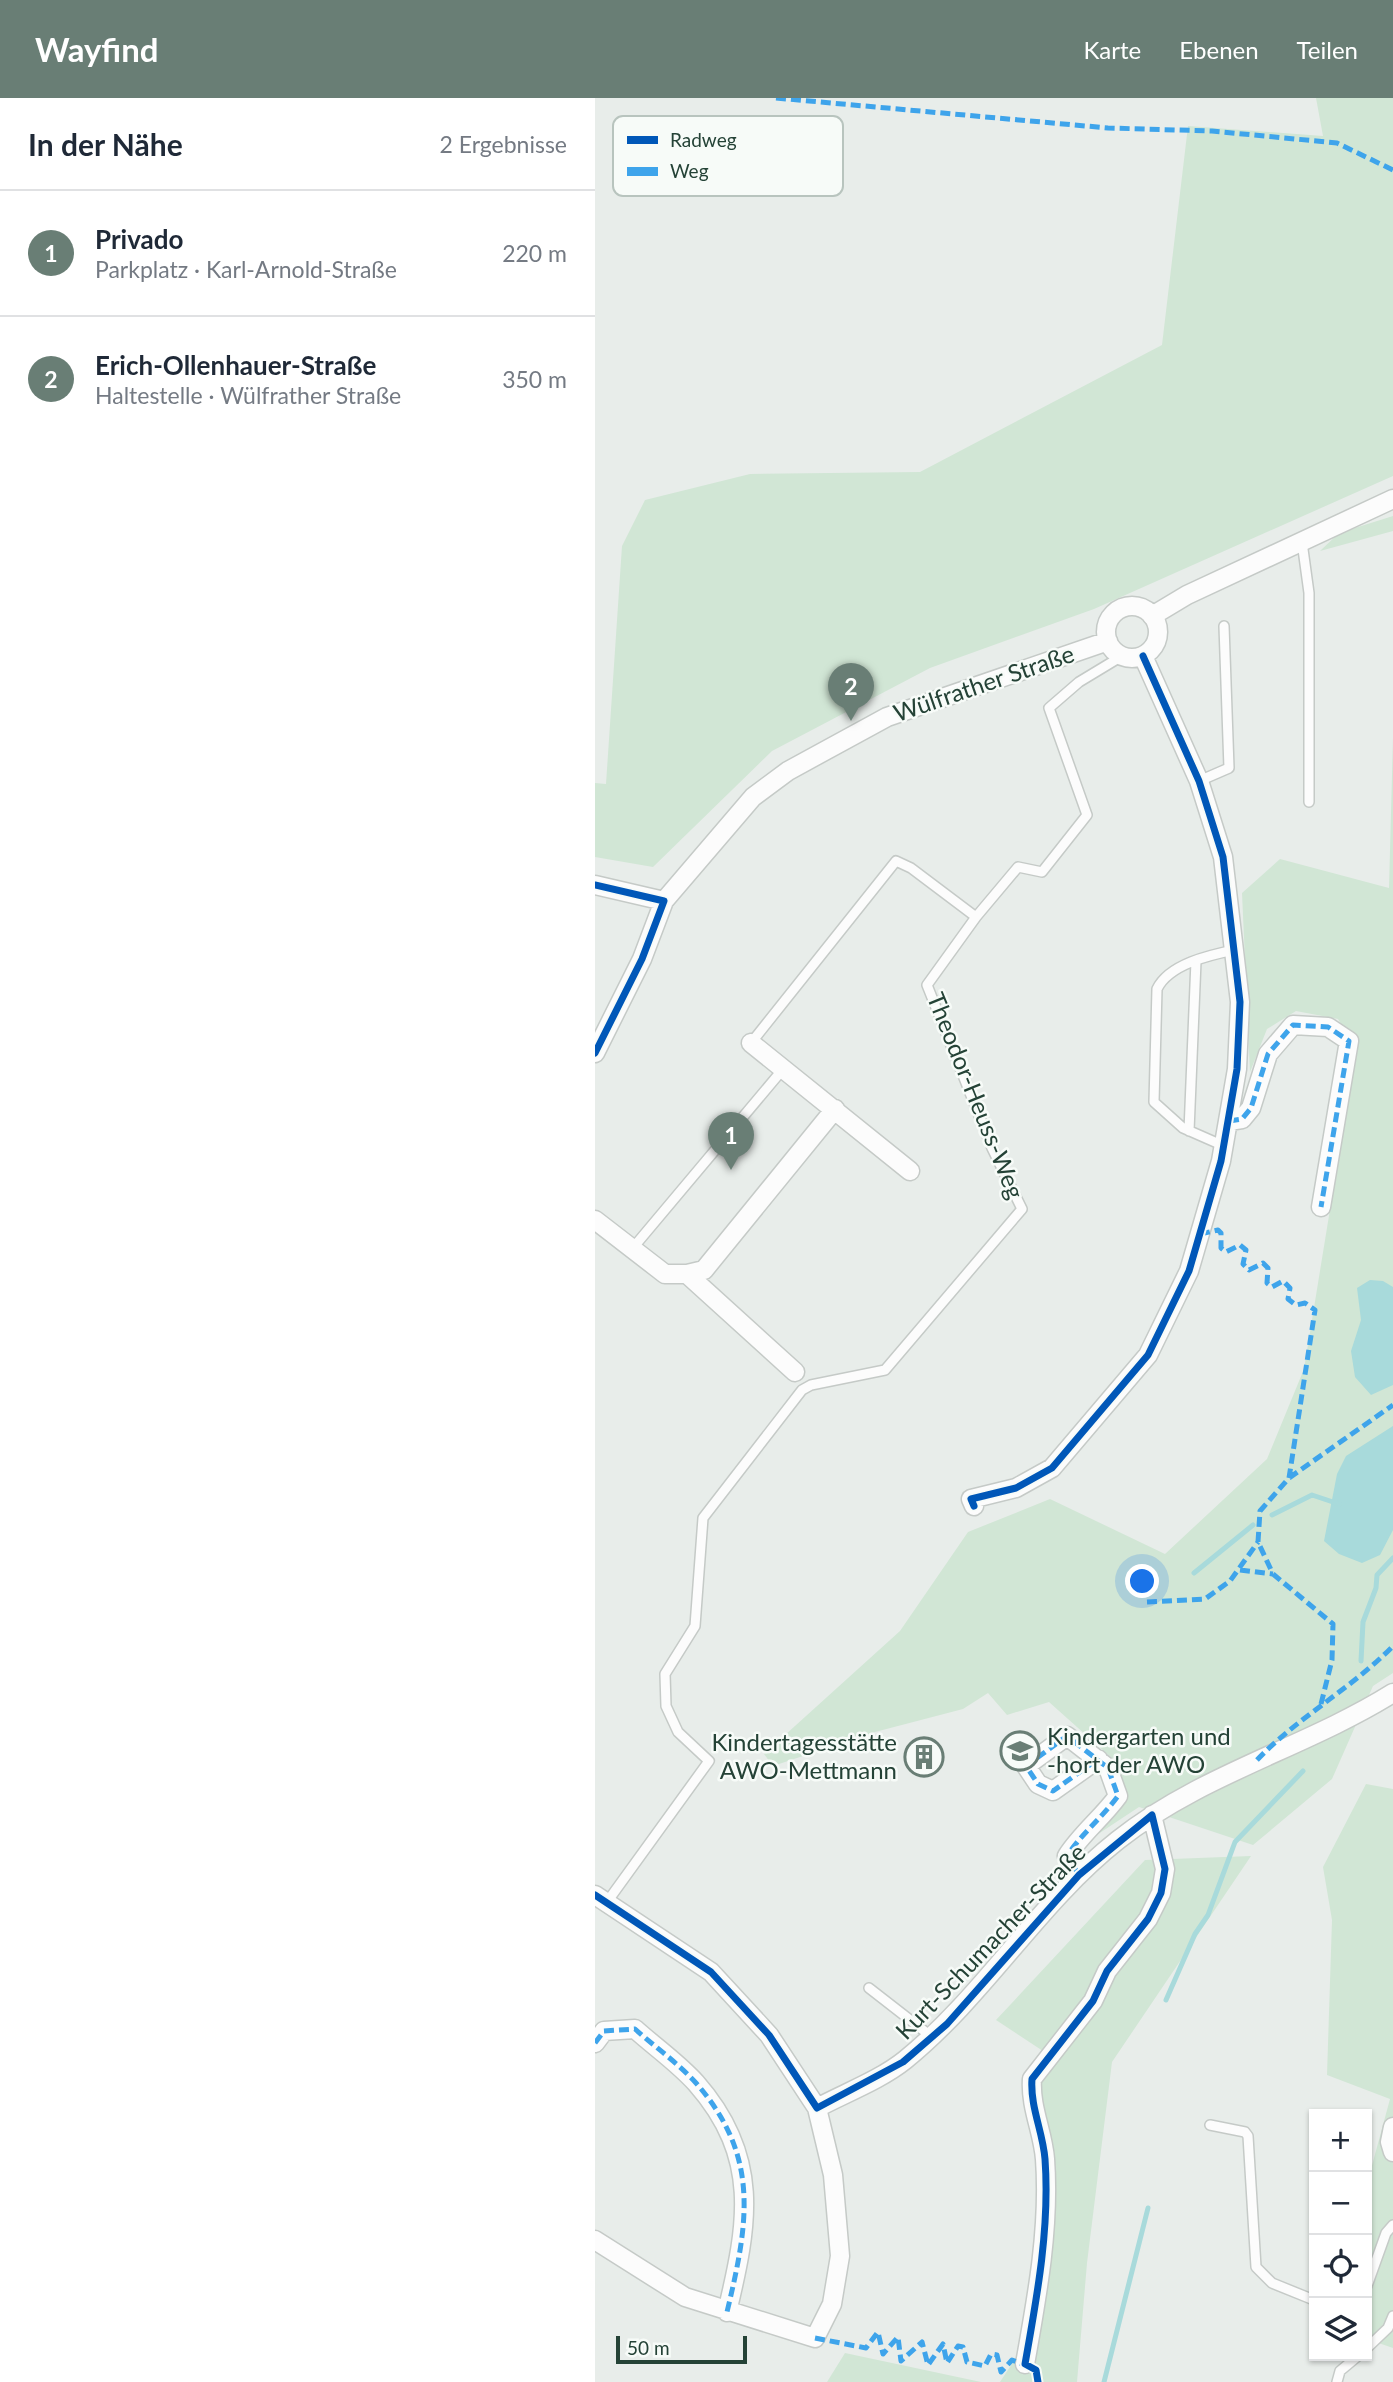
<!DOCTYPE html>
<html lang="de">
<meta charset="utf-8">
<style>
:root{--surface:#fff;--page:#f6f6f7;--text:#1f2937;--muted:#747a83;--line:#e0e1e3;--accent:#697e75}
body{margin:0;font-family:Lato,sans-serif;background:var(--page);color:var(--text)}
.controls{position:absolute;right:21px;bottom:21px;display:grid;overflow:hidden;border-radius:0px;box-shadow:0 2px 5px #0004}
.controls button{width:63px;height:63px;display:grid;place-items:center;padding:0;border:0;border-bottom:2px solid var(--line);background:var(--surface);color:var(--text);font:35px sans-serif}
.scale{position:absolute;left:21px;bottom:18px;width:131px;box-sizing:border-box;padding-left:7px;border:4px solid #244236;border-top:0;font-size:19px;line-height:24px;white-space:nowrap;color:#244236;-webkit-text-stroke:5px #f7fbf8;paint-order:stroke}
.you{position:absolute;left:548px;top:1484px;width:24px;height:24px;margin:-18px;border:5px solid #fff;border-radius:50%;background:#1a73e8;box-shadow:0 0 0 10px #1a73e833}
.badge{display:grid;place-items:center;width:46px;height:46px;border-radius:50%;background:var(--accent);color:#fff;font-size:23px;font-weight:700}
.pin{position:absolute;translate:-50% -58px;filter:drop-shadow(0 2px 4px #0008)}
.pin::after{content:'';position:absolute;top:37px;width:24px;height:21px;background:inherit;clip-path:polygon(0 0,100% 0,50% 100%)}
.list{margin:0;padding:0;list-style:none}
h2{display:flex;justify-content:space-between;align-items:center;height:91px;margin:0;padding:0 28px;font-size:30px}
h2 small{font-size:23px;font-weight:400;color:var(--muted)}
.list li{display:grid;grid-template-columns:46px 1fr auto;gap:21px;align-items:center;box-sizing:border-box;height:126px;padding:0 28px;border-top:2px solid var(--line)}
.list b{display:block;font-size:26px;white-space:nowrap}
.list p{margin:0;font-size:23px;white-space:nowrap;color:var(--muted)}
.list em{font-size:23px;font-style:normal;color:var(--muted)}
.icon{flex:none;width:38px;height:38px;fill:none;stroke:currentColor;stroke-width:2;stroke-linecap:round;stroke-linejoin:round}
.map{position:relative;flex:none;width:798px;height:2284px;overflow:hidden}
header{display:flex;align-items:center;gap:42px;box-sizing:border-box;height:98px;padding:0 35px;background:var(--accent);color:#fff}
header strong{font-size:33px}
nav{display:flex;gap:38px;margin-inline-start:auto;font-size:24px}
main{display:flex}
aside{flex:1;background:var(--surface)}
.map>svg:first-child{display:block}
.green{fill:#d1e6d5}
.water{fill:#a8dadb}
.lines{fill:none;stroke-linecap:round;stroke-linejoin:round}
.stream{stroke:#a8dadb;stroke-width:5}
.lane-casing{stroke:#c5cac7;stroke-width:12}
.street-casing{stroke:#c5cac7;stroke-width:21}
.lane{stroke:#fcfcfc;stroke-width:9}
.street{stroke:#fcfcfc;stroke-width:18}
.quiet{stroke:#3ea4eb;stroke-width:5;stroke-dasharray:10 5;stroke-linecap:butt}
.cycleway-casing{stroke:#f7fbf8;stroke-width:11}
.cycleway{stroke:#0057b8;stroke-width:7}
.labels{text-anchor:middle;stroke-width:5;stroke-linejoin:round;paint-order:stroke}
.street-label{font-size:24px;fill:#244236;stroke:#f7fbf8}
.poi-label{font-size:24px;fill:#244236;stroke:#f7fbf8;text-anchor:start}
.key{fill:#f7fbf8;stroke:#b8c4be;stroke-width:2}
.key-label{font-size:19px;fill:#244236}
</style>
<header>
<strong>Wayfind</strong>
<nav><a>Karte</a><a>Ebenen</a><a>Teilen</a></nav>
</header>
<main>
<aside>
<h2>In der Nähe<small>2 Ergebnisse</small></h2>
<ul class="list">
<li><span class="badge">1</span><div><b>Privado</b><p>Parkplatz · Karl-Arnold-Straße</p></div><em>220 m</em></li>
<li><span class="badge">2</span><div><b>Erich-Ollenhauer-Straße</b><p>Haltestelle · Wülfrather Straße</p></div><em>350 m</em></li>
</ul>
</aside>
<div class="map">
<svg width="798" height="2284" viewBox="0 0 798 2284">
<rect width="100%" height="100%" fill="#e8edea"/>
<path class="green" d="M721,0H798V378L499,511L335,570L177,653L58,769L0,759V685L11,686L27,448L50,402L155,376L325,374L567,247L593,28L728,38Z
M798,418V433L725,453L744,435Z
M798,640V1575L778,1588L737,1681L658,1747L544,1709L482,1750L528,1700L520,1663L454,1604L412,1617L393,1595L368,1611L280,1634L178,1668L169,1656L305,1533L373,1434L455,1401L570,1456L672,1361L709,1271L761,952L743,921L701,913L672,931L655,974L647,795L685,761L794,790Z
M771,1686L798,1691V2250L772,2241V2086L795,2001L732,1977L737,1822L728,1769Z
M656,1758L517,1964L492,2165L482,2284H405L432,2243L453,2053L439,1990L448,1953L401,1922L550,1762Z
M250,2255L386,2284H232Z"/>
<path class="water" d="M775,1182L788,1183L798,1189V1287L776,1297L760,1279L756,1253L766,1222L762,1190Z
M798,1328V1432L785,1457L767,1465L744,1456L729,1443L742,1376L751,1358Z"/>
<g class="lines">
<path class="stream" d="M677,1417L717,1397L744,1406
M599,1475L658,1427
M766,1563L768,1524L781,1490L782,1477L798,1460
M571,1902L600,1836L613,1817L640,1744L708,1673
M509,2284L553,2110"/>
<g class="lane-casing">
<path id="lane" d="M707,444L714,495V704
M604,683L634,670L629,528
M156,945L301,763L316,770L381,819
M594,1033L601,863
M629,1048L588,1030L559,1004L562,891C574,866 615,857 639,852
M37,1151L189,970
M12,1804L114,1663L83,1634L71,1608L70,1576L100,1528L108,1420L207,1292L216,1287L290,1272L427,1111L397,1050L332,887L381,819L423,769L447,774L492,717L454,610L484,584L527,558
M274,1890L337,1939
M615,2027L650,2034L653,2038L661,2169L677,2185L719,2202
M772,2188L791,2135L798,2127
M772,2250L793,2230L798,2218
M742,2284L745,2273L763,2258"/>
</g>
<g class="street-casing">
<path id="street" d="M511 534a26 26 0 1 1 52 0a26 26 0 1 1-52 0Z
M557,518L592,497L798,401
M0,787L69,803
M156,945L315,1073
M0,955L47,861L69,803L158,699L193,673L292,619L513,543
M634,1023L647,1021L656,1010L673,956L698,927L733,929L754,943L726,1109
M0,1122L70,1176H92L109,1172L240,1011
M92,1176L200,1274
M379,1408L376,1401L421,1390L457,1370L553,1257L594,1173L626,1063L642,971L645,904L628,759L604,683L548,558
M484,1777L472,1758C486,1736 507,1720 523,1698L513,1670L472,1638L431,1668L443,1686L458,1693L503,1661
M0,1797L116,1874L174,1937L222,2010L238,2077L245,2158L237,2206L220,2240L90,2199L0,2142
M0,1945L9,1933L40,1931C60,1949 83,1965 101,1985C166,2059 153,2126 132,2214
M222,2010C250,1995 285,1982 310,1962C390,1897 443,1805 523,1742C606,1676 710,1650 798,1595
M798,2029L795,2044L798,2054
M430,2266C442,2199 455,2129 450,2061C448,2034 435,2009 437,1981L498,1903L512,1873L553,1821L566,1795L570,1771L557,1717"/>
</g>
<use href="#lane" class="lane"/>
<use href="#street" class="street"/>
<path class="quiet" d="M181,0L513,30L617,33L742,45L798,72
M634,1023L647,1021L656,1010L673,956L698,927L733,929L754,943L726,1109
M605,1136L623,1132L626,1135V1150L631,1154L645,1147L651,1152L648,1166L654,1172L668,1165L673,1170L672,1185L677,1189L688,1183L695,1190L693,1201L701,1207L710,1205L720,1212L694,1380
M645,1472L678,1476
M552,1504L610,1501L635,1483L663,1444
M726,1606L737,1562L738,1526L678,1476L663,1444L665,1413L694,1380L798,1307
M662,1662C703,1619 756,1591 798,1548
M484,1777L472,1758C486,1736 507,1720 523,1698L513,1670L472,1638L431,1668L443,1686L458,1693L503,1661
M0,1945L9,1933L40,1931C60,1949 83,1965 101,1985C166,2059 153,2126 132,2214
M220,2240L271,2250L283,2234L288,2256L303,2239L306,2263L327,2244L333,2267L348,2246L352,2265L363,2248L368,2249L372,2264L390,2268L396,2256L402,2257L406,2274L417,2262L435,2269"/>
<g class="cycleway-casing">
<path id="cycleway" d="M0,787L69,803L47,861L0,955
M379,1408L376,1401L421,1390L457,1370L553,1257L594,1173L626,1063L642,971L645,904L628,759L604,683L548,558
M0,1797L116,1874L174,1937L222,2010L308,1964L352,1926L484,1777L557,1717L570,1771L566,1795L553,1821L512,1873L498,1903L437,1981C435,2009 448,2034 450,2061C455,2129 442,2199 430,2266L441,2272L443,2284"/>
</g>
<use href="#cycleway" class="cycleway"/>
</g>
<defs>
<g id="school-ring" transform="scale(2.0125)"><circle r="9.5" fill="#f7fbf8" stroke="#697e75" stroke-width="1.5"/><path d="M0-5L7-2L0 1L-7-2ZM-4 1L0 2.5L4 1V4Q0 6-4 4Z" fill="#697e75"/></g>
<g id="building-ring" transform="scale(2.0125)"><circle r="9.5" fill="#f7fbf8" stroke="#697e75" stroke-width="1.5"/><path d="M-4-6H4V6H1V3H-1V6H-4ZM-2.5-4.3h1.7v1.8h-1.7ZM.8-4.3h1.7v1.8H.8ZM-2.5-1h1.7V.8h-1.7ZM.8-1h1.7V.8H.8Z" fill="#697e75"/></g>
</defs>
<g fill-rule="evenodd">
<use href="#school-ring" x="425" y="1653"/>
<use href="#building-ring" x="329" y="1659"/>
</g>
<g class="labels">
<g class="street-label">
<text transform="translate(389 586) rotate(-19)" y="8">Wülfrather Straße</text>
<text transform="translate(380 998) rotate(68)" y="8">Theodor-Heuss-Weg</text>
<text transform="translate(396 1844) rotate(-46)" y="8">Kurt-Schumacher-Straße</text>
</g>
<g class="poi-label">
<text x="452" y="1647">Kindergarten und<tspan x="452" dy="28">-hort der AWO</tspan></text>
<text x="302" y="1653" text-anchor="end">Kindertagesstätte<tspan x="302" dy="28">AWO-Mettmann</tspan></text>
</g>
</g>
<rect x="18" y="18" width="230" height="80" rx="10" class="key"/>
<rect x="32" y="38" width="31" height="8" fill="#0057b8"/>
<rect x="32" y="69" width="31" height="9" fill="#3ea4eb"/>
<g class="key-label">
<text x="75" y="49">Radweg</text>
<text x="75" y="80">Weg</text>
</g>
</svg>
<div class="controls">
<button>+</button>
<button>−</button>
<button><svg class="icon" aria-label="locate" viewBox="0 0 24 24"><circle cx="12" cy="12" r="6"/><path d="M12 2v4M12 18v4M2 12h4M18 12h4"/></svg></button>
<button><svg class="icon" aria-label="layers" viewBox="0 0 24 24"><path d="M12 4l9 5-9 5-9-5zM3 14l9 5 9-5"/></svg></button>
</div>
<div class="scale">50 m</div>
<div class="you"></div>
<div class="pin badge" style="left:136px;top:1072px">1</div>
<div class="pin badge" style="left:256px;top:623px">2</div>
</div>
</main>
